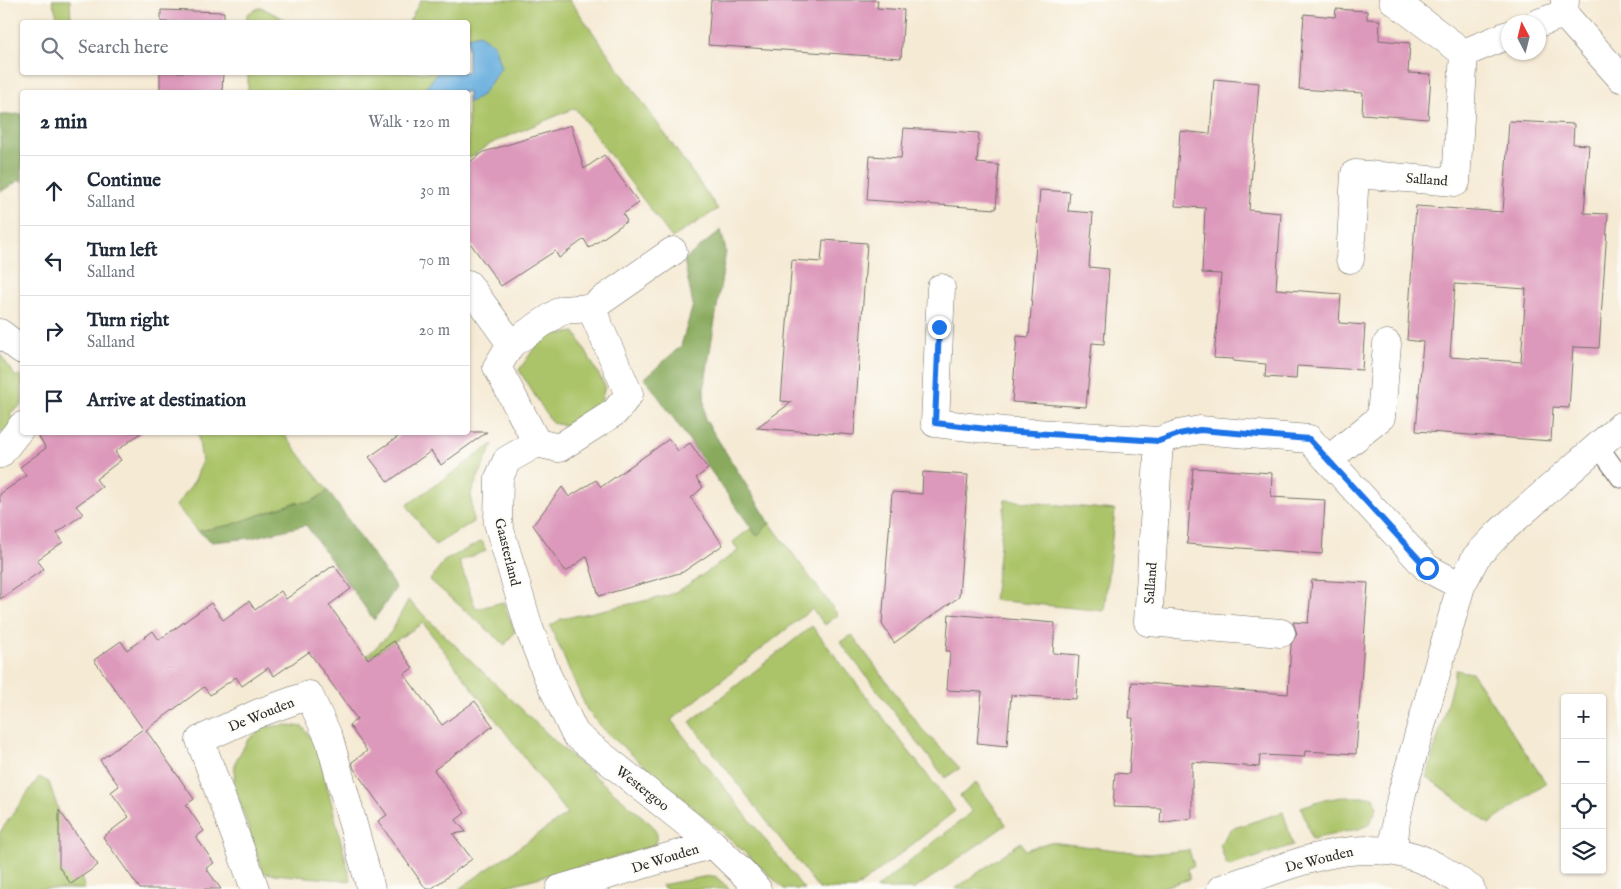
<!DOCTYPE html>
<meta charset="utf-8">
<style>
:root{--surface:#fff;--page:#f2f2f3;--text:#1f2937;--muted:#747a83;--line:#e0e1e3}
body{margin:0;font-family:"IM FELL English",serif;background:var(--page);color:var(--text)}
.controls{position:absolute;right:15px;bottom:15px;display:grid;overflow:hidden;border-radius:5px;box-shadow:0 1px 4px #0004}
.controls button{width:45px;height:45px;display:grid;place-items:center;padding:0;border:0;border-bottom:1px solid var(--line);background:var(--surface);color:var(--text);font:25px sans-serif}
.compass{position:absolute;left:1501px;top:15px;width:45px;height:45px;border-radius:50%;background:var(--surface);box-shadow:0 1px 4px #0004;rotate:353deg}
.stop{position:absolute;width:15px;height:15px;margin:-11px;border:4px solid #1a73e8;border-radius:50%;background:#fff}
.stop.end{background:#1a73e8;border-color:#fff;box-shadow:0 1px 5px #0008}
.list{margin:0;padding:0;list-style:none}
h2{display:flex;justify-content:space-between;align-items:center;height:65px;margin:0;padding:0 20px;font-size:21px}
h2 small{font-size:16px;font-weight:400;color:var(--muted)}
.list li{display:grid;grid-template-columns:32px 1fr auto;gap:15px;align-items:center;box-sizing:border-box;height:70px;padding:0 20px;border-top:1px solid var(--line)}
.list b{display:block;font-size:19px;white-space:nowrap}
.list p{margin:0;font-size:16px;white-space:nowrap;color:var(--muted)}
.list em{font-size:16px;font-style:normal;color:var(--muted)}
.icon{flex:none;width:28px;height:28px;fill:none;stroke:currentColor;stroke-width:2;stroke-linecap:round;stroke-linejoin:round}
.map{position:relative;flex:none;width:1621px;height:889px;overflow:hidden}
.search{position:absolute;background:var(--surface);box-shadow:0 1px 4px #0004;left:20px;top:20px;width:450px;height:55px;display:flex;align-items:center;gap:12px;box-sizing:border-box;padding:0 18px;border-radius:5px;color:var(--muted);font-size:19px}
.panel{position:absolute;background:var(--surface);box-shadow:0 1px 4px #0004;left:20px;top:90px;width:450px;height:345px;border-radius:5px}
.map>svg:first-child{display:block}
.green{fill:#acc469;stroke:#6c784a}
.forest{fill:#89aa5d;stroke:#5a6a44}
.water{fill:#68aede;stroke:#4a6c84}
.building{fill:#d9b;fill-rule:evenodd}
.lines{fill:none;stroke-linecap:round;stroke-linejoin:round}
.service-casing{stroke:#726e66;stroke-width:21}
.minor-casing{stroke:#726e66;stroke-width:29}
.tertiary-casing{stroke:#726e66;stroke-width:29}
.service{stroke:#fff;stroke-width:19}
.minor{stroke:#fff;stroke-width:28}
.tertiary{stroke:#fff;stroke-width:28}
.route{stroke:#1a73e8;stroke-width:6}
.labels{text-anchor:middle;stroke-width:5;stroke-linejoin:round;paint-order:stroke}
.street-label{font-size:14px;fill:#2b2b2b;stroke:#fdfcf7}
</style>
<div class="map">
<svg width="1621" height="889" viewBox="0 0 1621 889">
<rect width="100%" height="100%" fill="#fdfcf7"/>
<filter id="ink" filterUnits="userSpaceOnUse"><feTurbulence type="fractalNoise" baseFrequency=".02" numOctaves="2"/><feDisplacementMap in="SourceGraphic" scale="10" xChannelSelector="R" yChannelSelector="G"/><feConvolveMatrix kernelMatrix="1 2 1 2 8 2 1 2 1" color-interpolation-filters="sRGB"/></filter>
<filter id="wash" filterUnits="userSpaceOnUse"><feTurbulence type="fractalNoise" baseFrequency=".0096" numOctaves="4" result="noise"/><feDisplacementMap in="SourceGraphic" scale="20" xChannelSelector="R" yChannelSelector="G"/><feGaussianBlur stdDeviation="1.12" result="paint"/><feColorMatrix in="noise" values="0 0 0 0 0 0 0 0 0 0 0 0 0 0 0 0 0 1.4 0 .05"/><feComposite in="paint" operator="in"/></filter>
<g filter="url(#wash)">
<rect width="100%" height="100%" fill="#f5ead4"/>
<path class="green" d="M52,0H70L71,22H59Z
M421,0H570L718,209L672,238L575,108L490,144L468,159V92H248V73L468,72V22H409Z
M261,7L289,22H247V14Z
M575,332L605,386L601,402L567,426L552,423L519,370L543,336Z
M0,354L16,377L20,374L22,377V405L10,413L14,422L0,434Z
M198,433H283L328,491L311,502L294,503L231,525L198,531L176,506L195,480L202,462Z
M493,444L471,493L473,522L435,545L407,505Z
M1005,500L1115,510L1104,611L994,600Z
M770,523L838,615L825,625L812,609L671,720L804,889H784L750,857L606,732L587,710L550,626L561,619L667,596L683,588L738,551L733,542L751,528L757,536Z
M482,541L486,551L459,561L476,609L503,602L515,631L505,645L430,580L444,561Z
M408,600L561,747L652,825C658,833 659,839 654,847L495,889H459L567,814L423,623L359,664L391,632Z
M812,626L955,811L855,889H819L690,722Z
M852,635L921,728L960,768L945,778L840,642Z
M1456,670L1472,673L1546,783L1489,824L1427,777Z
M287,725L303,727L317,746L351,881L263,873L234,784L235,762L248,740L265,727Z
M39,777L49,782L85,889H0V832Z
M976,783L1001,816L1006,825L915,889H875L972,812L960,796Z
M1342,797H1374L1377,806L1375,813L1368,825L1358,829L1312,839L1301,807L1319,801Z
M1283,812L1293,845L1230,866L1226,864L1220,844L1231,829Z
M1021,842L1025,850L1050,842L1149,854L1189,850L1194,866L1187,868L1190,879L1157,889H955Z
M715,876L730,889H665L662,885L703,877Z"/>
<path class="forest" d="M22,114V182L20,180L0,192V115Z
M721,230L726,251L704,389L705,419L770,523L757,536L645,378L681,346L693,305L684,260Z
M328,491L396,588L374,620L306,525L251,538L212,542L198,531L231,525L294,503L311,502Z"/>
<path class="water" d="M479,34L494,44L501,68L482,95L468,103V92H423L437,73L468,72V37Z"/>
<g id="blocks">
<path class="building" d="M711,0H878L877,8L904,10L901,58L708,45Z
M1336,9L1367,11V19L1380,20L1379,40L1410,43L1408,73L1431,74L1428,119L1362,114L1363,93L1299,89L1304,14L1335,17Z
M161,10L224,12V22H161Z
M160,72H223L222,92H160Z
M1214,79L1259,83L1249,210L1281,213L1276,289L1341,294L1339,323L1365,325L1362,370L1297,366L1296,379L1265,377L1266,364L1233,361V359L1214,358L1221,274L1202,273L1205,208L1175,206L1180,131L1210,134Z
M1509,121L1574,124L1573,144L1589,145L1584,213L1608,214L1599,348L1573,347L1569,408L1553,407L1551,441L1416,431L1423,342L1407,340L1416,206L1503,212ZM1455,284L1526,289L1521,362L1450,357Z
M571,125L584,169L604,155L639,203L623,214L627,221L589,248L584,239L559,258L555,251L501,286L468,240V163L484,152Z
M904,128L979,133L977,163L999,165L996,209L867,200L870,156L901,158Z
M1040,190L1070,192L1068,211L1093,213L1089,267L1109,269L1104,344L1092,343L1086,407L1012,402L1017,336L1029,337Z
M823,240L867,243L854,435L756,428L792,402L781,401L792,260L821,262Z
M36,432H142L115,452L121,460L96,479L102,487L76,506L83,514L57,533L63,542L37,560L44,569L0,599V494L26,476L20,467L46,448Z
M405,432H487L441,465L431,451L388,482L369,457Z
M669,439L678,451L690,443L708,469L696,478L703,487L691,498L723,545L683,572L599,596L587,556L566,572L533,525L562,487L569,497L596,480L601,487Z
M1193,468L1272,473L1271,497L1325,500L1322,554L1187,544Z
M923,472L968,475L959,597L894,643L882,624L892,492L922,494Z
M334,565L351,589L329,605L368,659L394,641L413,668L404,674L442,725L475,701L493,726L434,770L465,813L456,820L466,832L453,834L472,859L431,889H426L378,821L387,815L354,769L352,762L367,751L349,725L357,719L309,652L274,676L268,668L242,686L236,677L210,695L204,687L146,730L194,799L186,805L204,831L196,837L214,863L206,868L221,889H140L103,837L129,817L111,792L119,786L100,760L143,729L94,660L121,641L127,650L153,631L159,640L211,603L223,620L249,601L255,610L281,591L286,599Z
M1312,580L1368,583L1356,754L1305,751L1304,757L1260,755L1259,767L1192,762V818L1160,823L1161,808L1113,807L1115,773L1129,774L1133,718H1129L1132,682L1288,694L1291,644L1297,634L1293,622L1308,623Z
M949,614L1055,623L1053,653L1079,655L1076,699L1011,695L1007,746L977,743L982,692L947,690L950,651H946Z
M59,810L98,865L71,884L59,867Z"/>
</g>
</g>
<g filter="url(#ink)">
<use href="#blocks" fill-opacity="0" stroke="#726e66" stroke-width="1"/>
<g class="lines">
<g class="service-casing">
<path id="service" d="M1598,446L1621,478"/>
</g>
<g class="minor-casing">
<path id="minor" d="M1393,0L1464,53
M1565,0L1564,14L1621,78
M1538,23L1564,14
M1464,53L1508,35
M1350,259L1355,174L1456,182L1464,53
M468,284L511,344
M941,288L935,423L1004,431L1159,441L1179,434L1200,430L1309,439L1427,568L1461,586
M591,308L673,251
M0,333L22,350
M1159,441L1148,622L1281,633
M537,443L497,367L511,344L562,310L591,308L629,394L615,412L559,448L537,443L507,460L499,478L498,523L529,628L547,675L575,734L713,844L745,875L757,889
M0,454L22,426
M1328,460L1381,417L1387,344
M1393,851L1396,821L1402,793L1461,586L1476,557L1500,532L1621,426
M255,889L200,740L259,713L309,695L329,738L371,889
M560,889L713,844"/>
</g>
<g class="tertiary-casing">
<path id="tertiary" d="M1221,889C1282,869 1350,835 1415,857C1436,864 1453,877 1471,889"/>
</g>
<use href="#service" class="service"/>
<use href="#minor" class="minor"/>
<use href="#tertiary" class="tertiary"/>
</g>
</g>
<g class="lines" filter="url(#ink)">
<path class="route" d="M939,327L935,423L1004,431L1159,441L1179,434L1200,430L1309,439L1427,568"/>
</g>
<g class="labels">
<g class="street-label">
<text transform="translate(1427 179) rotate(4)" y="5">Salland</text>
<text transform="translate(508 552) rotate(76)" y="5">Gaasterland</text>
<text transform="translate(1150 583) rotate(-86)" y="5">Salland</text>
<text transform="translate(261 714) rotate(-22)" y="5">De Wouden</text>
<text transform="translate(643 788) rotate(38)" y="5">Westergoo</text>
<text transform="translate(665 858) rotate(-17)" y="5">De Wouden</text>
<text transform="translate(1319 859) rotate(-14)" y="5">De Wouden</text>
</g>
</g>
</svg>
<div class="controls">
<button>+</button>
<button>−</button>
<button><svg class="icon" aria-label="locate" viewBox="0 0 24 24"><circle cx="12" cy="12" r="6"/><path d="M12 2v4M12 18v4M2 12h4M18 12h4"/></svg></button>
<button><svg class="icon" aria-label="layers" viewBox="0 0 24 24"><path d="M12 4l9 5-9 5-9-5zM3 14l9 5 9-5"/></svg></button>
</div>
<svg class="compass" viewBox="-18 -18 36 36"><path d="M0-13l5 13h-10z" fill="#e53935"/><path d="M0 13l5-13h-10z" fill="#747a83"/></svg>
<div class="stop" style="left:1427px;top:568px"></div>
<div class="stop end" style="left:939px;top:327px"></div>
<div class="search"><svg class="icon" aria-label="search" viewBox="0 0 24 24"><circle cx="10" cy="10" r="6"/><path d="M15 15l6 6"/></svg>Search here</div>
<section class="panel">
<h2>2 min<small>Walk · 120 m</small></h2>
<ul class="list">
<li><svg class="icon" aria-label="ahead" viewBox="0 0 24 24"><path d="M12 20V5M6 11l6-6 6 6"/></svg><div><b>Continue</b><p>Salland</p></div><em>30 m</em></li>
<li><svg class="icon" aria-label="left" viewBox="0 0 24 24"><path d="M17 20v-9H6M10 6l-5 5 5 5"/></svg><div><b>Turn left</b><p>Salland</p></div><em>70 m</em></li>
<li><svg class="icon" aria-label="right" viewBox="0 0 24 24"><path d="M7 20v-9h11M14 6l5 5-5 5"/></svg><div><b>Turn right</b><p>Salland</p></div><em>20 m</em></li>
<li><svg class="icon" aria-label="arrive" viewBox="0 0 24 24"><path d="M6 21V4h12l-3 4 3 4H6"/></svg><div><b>Arrive at destination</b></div></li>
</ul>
</section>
</div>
